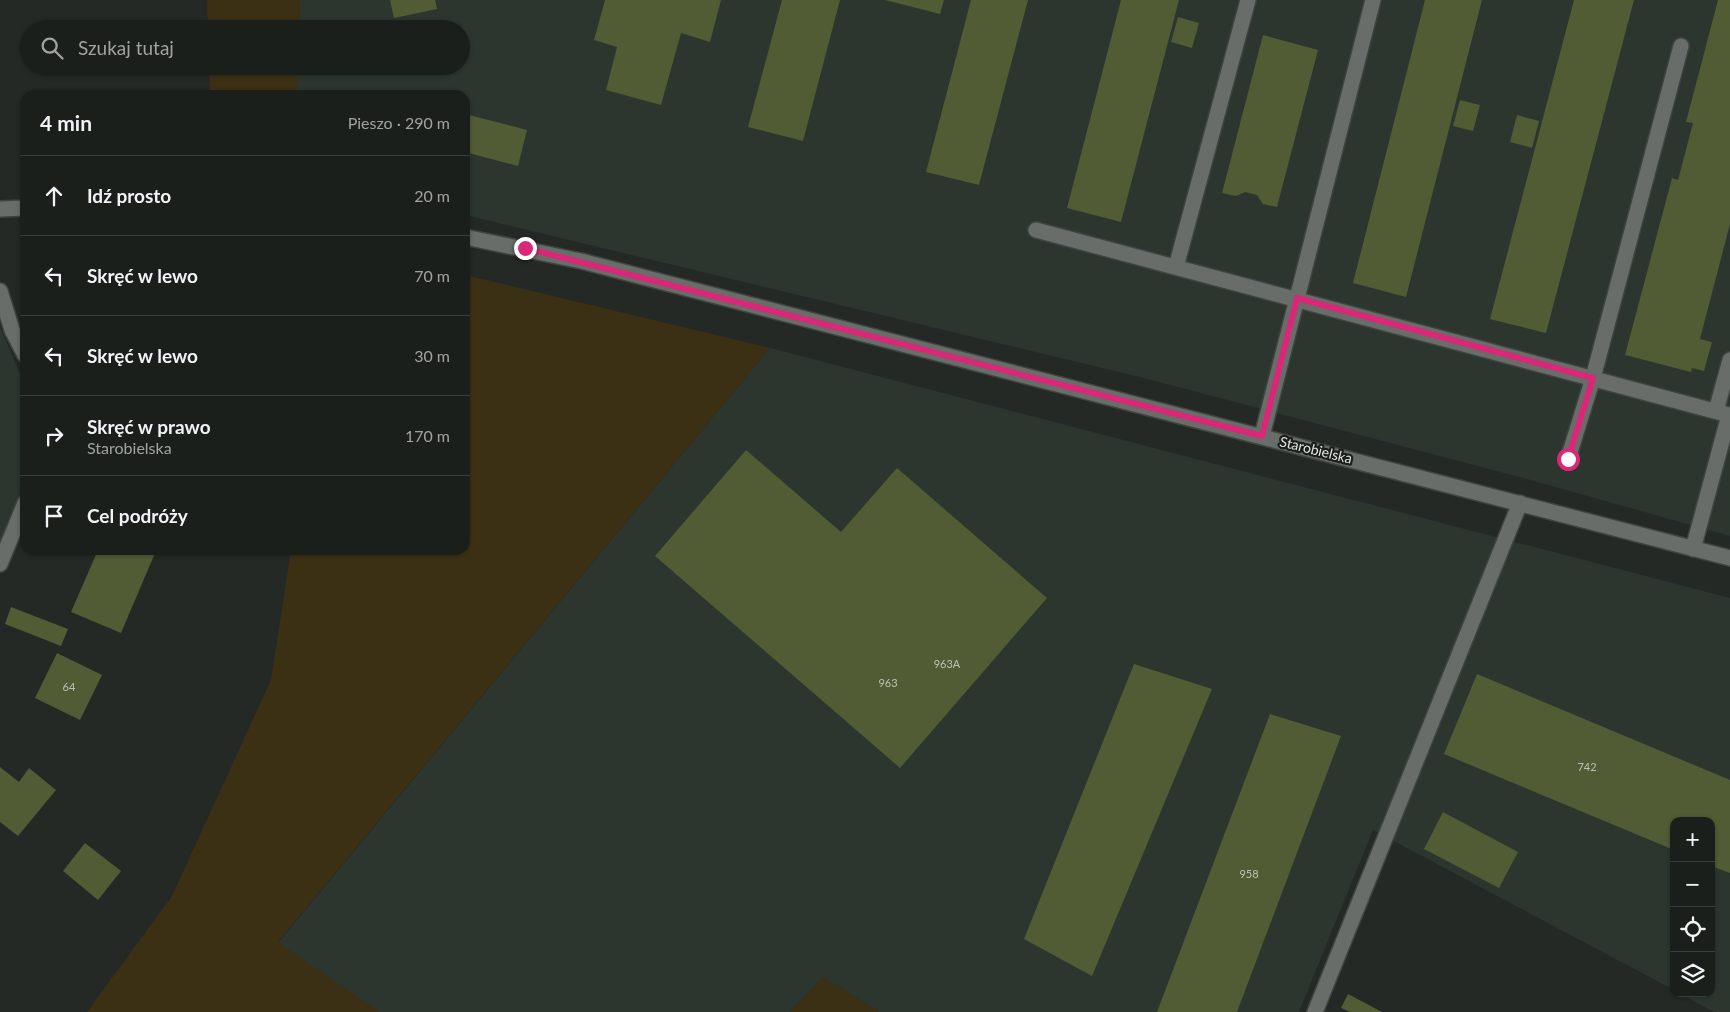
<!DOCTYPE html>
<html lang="pl">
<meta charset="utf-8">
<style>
:root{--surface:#1b1f1c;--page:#242725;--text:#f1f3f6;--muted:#a0a2a3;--line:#393d3b}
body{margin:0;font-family:Lato,sans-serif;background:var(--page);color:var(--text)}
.controls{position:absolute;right:15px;bottom:15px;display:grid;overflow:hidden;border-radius:10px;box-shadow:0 1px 4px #0004}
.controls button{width:45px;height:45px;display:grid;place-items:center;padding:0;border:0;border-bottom:1px solid var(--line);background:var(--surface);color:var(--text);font:25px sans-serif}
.stop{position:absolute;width:15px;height:15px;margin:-11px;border:4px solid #db2777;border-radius:50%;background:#fff}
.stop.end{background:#db2777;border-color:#fff;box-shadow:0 1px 5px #0008}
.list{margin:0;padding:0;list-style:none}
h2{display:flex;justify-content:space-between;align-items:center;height:65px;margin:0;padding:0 20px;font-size:21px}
h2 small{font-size:16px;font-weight:400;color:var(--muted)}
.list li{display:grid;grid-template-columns:32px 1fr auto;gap:15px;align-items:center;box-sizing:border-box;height:80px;padding:0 20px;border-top:1px solid var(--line)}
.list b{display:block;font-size:19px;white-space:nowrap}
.list p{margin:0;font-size:16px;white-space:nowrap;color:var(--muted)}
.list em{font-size:16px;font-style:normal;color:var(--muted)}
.icon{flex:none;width:28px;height:28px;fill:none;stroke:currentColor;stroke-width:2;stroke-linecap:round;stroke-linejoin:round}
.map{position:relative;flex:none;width:1730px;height:1012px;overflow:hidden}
.search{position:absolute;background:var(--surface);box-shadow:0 1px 4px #0004;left:20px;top:20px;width:450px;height:55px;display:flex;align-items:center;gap:12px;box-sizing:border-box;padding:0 18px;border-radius:28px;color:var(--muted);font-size:19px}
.panel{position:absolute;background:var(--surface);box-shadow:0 1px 4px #0004;left:20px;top:90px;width:450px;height:465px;border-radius:15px}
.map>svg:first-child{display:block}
.built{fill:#2c362f}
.green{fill:#3c3014}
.building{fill:#515b34}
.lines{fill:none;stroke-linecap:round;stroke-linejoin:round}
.minor-casing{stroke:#404441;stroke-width:18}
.minor{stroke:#686d69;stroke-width:15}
.route{stroke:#db2777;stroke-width:6}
.labels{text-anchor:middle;stroke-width:4.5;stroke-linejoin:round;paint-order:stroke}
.number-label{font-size:11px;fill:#bdc2b6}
.street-label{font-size:14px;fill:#e1e4e2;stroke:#1b1f1c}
</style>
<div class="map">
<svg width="1730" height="1012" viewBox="0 0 1730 1012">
<rect width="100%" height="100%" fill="#242925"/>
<path class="built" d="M300,0H1730V536L1527,479L1144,378L465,215V95H297L296,88L297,66H461V29H299Z
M0,327L25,386V482L0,544Z
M770,348L1730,598V1012H1714L1679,993H1711V821H1674V990L1373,830L1299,1012H879L823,977L790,1012H379L278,943Z"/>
<path class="green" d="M207,0H300L299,29H208Z
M209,66H297V95H210Z
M465,275L770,348L278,942L379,1012H87L172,896L271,680L291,550H465Z
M823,977L879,1012H790Z"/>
<path class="building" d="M390,0H435L437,9L394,18Z
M605,0H721L710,42L681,33L661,105L606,90L617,47L594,40Z
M782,0H840L803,141L748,127Z
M885,0H944L940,14Z
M971,0H1028L979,185L926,172Z
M1121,0H1179L1121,222L1067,208Z
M1425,0H1482L1406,297L1353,283Z
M1574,0H1634L1546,333L1490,319Z
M1718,0H1730V224L1700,339L1712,342L1704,371L1692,368L1691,372L1625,355L1672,178L1678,180L1693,123L1686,122Z
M1178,17L1199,23L1192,48L1171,42Z
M1263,35L1318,50L1277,207L1263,204L1257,195L1245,192L1236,196L1222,193Z
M1460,100L1480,105L1473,131L1453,126Z
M465,114L527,130L518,166L465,152Z
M1517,115L1539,121L1532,148L1510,142Z
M746,450L841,532L897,468L1047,598L900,768L655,556Z
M98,550H149L155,553L121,633L71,612Z
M11,607L68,629L61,646L5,624Z
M57,653L102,675L80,720L35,698Z
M1134,664L1212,689L1092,976L1024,939Z
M1477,674L1730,780V873L1711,866V821H1674V850L1444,754Z
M1270,714L1341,736L1237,1012H1157Z
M0,767L19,782L29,768L56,790L18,836L0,822Z
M1443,812L1518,852L1499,888L1424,849Z
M85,843L121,871L98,900L63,871Z
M1348,994L1382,1012H1350L1341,1008Z"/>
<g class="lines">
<g class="minor-casing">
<path id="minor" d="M0,209L25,208
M1036,230L1729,415L1693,549
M465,237L581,261L1730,558
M1176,267L1248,0
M0,291L12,330L25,355
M1716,411L1730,360
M1262,436L1373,0
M1568,459L1593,378L1681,46
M0,564L25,503
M1315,1012L1520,503"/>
</g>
<use href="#minor" class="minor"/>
</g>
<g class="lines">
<path class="route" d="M525,248L1262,436L1297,298L1593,378L1568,459"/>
</g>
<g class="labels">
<g class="number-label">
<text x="947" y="668">963A</text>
<text x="888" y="687">963</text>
<text x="69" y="691">64</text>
<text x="1587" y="771">742</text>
<text x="1249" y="878">958</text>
</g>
<g class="street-label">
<text transform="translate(1316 450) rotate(14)" y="5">Starobielska</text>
</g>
</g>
</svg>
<div class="controls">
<button>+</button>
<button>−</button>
<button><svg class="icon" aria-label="locate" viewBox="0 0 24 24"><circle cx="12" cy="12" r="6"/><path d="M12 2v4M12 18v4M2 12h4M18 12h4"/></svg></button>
<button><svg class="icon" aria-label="layers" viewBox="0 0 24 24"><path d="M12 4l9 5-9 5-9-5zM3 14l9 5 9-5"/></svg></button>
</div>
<div class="stop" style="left:1568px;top:459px"></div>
<div class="stop end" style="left:525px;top:248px"></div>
<div class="search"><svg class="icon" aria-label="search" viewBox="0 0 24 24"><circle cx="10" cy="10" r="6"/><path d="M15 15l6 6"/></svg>Szukaj tutaj</div>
<section class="panel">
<h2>4 min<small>Pieszo · 290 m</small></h2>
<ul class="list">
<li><svg class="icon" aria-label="ahead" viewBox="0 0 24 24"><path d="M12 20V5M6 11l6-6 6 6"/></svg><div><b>Idź prosto</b></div><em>20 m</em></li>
<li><svg class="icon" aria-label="left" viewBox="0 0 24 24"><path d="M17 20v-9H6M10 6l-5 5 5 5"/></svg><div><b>Skręć w lewo</b></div><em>70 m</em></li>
<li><svg class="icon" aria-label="left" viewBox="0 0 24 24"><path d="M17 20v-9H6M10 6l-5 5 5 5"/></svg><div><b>Skręć w lewo</b></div><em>30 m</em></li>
<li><svg class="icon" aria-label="right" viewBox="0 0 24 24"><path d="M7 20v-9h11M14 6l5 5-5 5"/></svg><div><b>Skręć w prawo</b><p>Starobielska</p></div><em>170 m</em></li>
<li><svg class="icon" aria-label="arrive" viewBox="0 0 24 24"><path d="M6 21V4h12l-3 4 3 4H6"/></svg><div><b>Cel podróży</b></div></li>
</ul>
</section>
</div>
